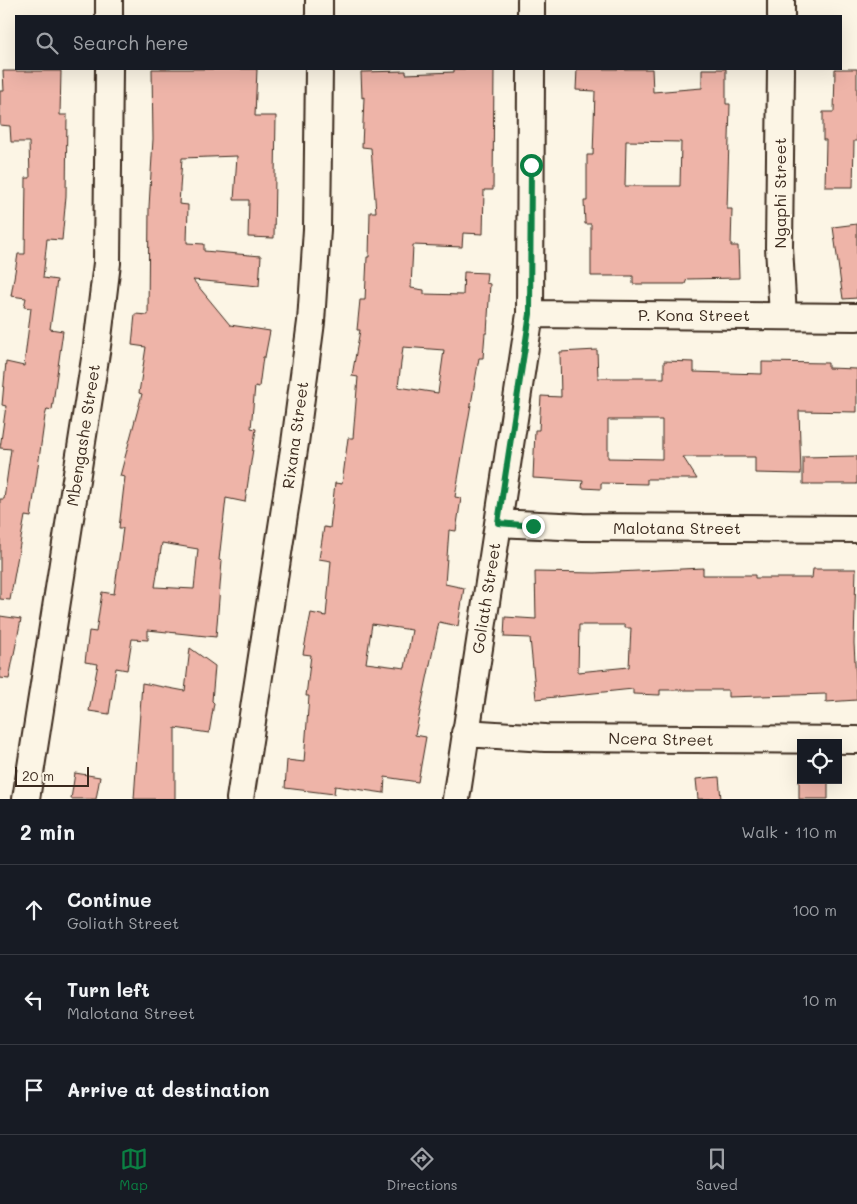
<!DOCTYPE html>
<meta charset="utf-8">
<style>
:root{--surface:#171b24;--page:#20242c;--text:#f1f3f6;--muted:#9ea1a6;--line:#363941;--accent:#0b8043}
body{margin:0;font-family:Mali,sans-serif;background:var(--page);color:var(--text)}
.controls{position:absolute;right:15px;bottom:15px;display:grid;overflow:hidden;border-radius:0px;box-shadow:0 5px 20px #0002}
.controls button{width:45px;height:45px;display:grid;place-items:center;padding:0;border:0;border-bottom:1px solid var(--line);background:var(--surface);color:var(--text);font:25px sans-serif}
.scale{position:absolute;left:15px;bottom:12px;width:74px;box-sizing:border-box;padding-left:5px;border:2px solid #3b2a1e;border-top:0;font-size:14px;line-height:18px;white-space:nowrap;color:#3b2a1e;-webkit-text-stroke:4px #fcf5e5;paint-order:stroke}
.stop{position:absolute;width:15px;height:15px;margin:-11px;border:4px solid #0b8043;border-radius:50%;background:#fff}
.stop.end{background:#0b8043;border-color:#fff;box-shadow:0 1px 5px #0008}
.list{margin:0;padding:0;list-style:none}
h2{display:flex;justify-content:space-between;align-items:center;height:65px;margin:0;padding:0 20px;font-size:21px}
h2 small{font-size:16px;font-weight:400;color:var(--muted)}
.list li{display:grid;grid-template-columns:32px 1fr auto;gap:15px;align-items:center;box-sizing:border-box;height:90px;padding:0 20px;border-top:1px solid var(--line)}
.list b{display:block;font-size:19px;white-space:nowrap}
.list p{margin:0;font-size:16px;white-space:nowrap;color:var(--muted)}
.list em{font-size:16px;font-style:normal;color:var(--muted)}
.icon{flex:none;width:28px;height:28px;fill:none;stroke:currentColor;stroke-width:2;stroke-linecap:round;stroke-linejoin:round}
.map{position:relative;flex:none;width:857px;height:799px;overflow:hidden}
.search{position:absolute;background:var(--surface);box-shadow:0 5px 20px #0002;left:15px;right:15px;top:15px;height:55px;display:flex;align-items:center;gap:12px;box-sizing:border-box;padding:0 18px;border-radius:0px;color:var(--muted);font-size:19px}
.sheet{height:335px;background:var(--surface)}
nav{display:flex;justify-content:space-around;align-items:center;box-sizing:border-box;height:70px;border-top:1px solid var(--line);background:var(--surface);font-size:14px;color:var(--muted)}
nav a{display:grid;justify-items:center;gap:2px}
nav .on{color:var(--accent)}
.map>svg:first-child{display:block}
.building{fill:#eeb4a8;stroke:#3b2a1e;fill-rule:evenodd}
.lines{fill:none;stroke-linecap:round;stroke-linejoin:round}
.street-casing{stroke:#3b2a1e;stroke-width:30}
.street{stroke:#fcf5e5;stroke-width:26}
.route{stroke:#0b8043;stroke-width:6}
.labels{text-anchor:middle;stroke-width:4;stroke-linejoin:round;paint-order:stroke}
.street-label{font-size:16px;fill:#3b2a1e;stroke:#fcf5e5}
</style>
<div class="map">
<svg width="857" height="799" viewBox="0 0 857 799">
<rect width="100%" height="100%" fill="#fcf5e5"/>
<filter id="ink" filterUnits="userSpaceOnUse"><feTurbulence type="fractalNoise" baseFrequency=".02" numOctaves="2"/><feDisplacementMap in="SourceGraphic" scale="10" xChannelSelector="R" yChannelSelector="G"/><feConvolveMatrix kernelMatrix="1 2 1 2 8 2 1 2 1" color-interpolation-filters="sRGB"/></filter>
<g filter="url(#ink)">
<path class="building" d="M152,69H257L255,116H276L274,238L248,237L249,200H234L237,156L182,158L179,204L188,205L187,243L204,244V251L261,256L259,286L193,280L230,325L270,331L265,357H263L259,387L255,386L251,428L256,429L245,502L226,498L219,560L222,561L216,637L148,630V640L132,639L127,670L116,668L109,714L89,711L98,664L85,662L89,631L96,632L102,592L114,594L123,528H119L125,477L120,476L142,394L139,393L146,347L132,345L135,314L148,315L149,207L153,139ZM162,543L198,549L194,589L155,587Z
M454,69H494L493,190H484L483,234L463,233L462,247L413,245L411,288L424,290V294L463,295L464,272L487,273L486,283L490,284L487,333H485L483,358H479L455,497L461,498L456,531L449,530L445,584L464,588L458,626L439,622L415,735L426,737L418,782L385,777L384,793L335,786L334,794L285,788L287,760L304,762L309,696H306L311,655L303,654L311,613L326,616L331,561L319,559L324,527L330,528L335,483L342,484L348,438H353L358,377L352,376L360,330H357L360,300H365L367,257H369L370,212H376L371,148L362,147L364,97L362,98L361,72L406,71V74L454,72ZM403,347L444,350L438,393L398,387ZM372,624L412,630L405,668L366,663Z
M577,69H652L653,92L702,88V69H726V104H730L727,209H732L731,246H738L739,278L687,279L685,284H633V276H591V224H585L584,201H587V155H593L595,91L576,90ZM626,141L681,142L680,186H625Z
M835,69H857V141H854L853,187H825L826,140H823V112H834Z
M3,71H61L60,115H67L66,196L62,240L47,239L43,278L57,280L50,329L63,331L52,410L47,409L45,416L31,517L25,516L10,600L0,599V499H4L11,449L0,448L6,406L2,405L6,362L24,366L31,308L24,307L26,298L11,296L18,254H25L26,178H30L29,142H11L10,126L0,125V91H4Z
M857,224V298L843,299L833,227Z
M597,350L598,378H664V361L694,362V372L762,374V362L828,363V368L857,369V412L799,411L801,474L755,473V457H683L697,479H647V484L601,483V489L582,488L583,481L533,478L535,430H539L541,396L561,397L560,352ZM608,420H662V459L608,458Z
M857,456V484H803V457Z
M703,568V575H755V578H812L813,569H856L854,643L857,700L826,702V694L728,697V690H660V695L633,694V689L536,699L530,638L504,637L505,617L536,619L535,572L595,573ZM579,625H625V628H631L629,667L578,672Z
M0,616L21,619L9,679L0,678Z
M190,648L215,666L212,701L214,703L209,733L175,728V799H134L142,683L185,691Z
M75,773L100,777L96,799H71Z
M719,777L721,799H698L696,779Z
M799,780H828V799H799Z"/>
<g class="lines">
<g class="street-casing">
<path id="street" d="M109,16V0
M319,16V0
M531,16V0
M781,16V0
M781,69L779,247L783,316
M530,314L857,317
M498,523L582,527L857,529
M465,733L545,738L857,740
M26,799L97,346L107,263L109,69
M240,799L295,443L311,322L317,229L319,69
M456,799L530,314L531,69"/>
</g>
<use href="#street" class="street"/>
</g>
</g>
<g class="lines" filter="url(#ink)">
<path class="route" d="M531,165L530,314L498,523L533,526"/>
</g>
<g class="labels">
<g class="street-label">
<text transform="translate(780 193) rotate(-90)" y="6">Ngaphi Street</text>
<text x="694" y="321">P. Kona Street</text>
<text transform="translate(83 435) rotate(-81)" y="6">Mbengashe Street</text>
<text transform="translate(295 435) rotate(-82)" y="6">Rixana Street</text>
<text x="677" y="534">Malotana Street</text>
<text transform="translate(486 598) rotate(-81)" y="6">Goliath Street</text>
<text transform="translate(661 739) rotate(1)" y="6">Ncera Street</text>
</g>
</g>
</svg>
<div class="controls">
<button><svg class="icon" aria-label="locate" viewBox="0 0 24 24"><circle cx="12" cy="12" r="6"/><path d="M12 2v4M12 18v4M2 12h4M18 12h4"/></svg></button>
</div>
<div class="scale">20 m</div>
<div class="stop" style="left:531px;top:165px"></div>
<div class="stop end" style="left:533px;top:526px"></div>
<div class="search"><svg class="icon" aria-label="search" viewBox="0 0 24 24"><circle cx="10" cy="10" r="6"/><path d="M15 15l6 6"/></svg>Search here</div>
</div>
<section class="sheet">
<h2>2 min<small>Walk · 110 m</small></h2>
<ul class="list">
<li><svg class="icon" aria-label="ahead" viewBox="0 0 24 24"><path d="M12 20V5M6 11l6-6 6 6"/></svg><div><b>Continue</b><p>Goliath Street</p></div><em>100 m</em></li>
<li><svg class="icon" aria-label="left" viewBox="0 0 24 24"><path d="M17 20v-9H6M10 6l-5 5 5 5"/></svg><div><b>Turn left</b><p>Malotana Street</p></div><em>10 m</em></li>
<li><svg class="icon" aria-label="arrive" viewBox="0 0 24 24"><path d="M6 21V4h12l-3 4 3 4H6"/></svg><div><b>Arrive at destination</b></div></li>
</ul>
</section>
<nav>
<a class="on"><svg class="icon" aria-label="map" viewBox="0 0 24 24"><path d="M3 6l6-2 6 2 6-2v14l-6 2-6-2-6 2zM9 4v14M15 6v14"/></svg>Map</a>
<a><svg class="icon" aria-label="directions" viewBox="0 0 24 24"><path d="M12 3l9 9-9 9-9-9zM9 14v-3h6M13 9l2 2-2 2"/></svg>Directions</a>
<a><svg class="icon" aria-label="saved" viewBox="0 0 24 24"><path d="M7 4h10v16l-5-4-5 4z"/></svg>Saved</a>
</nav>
